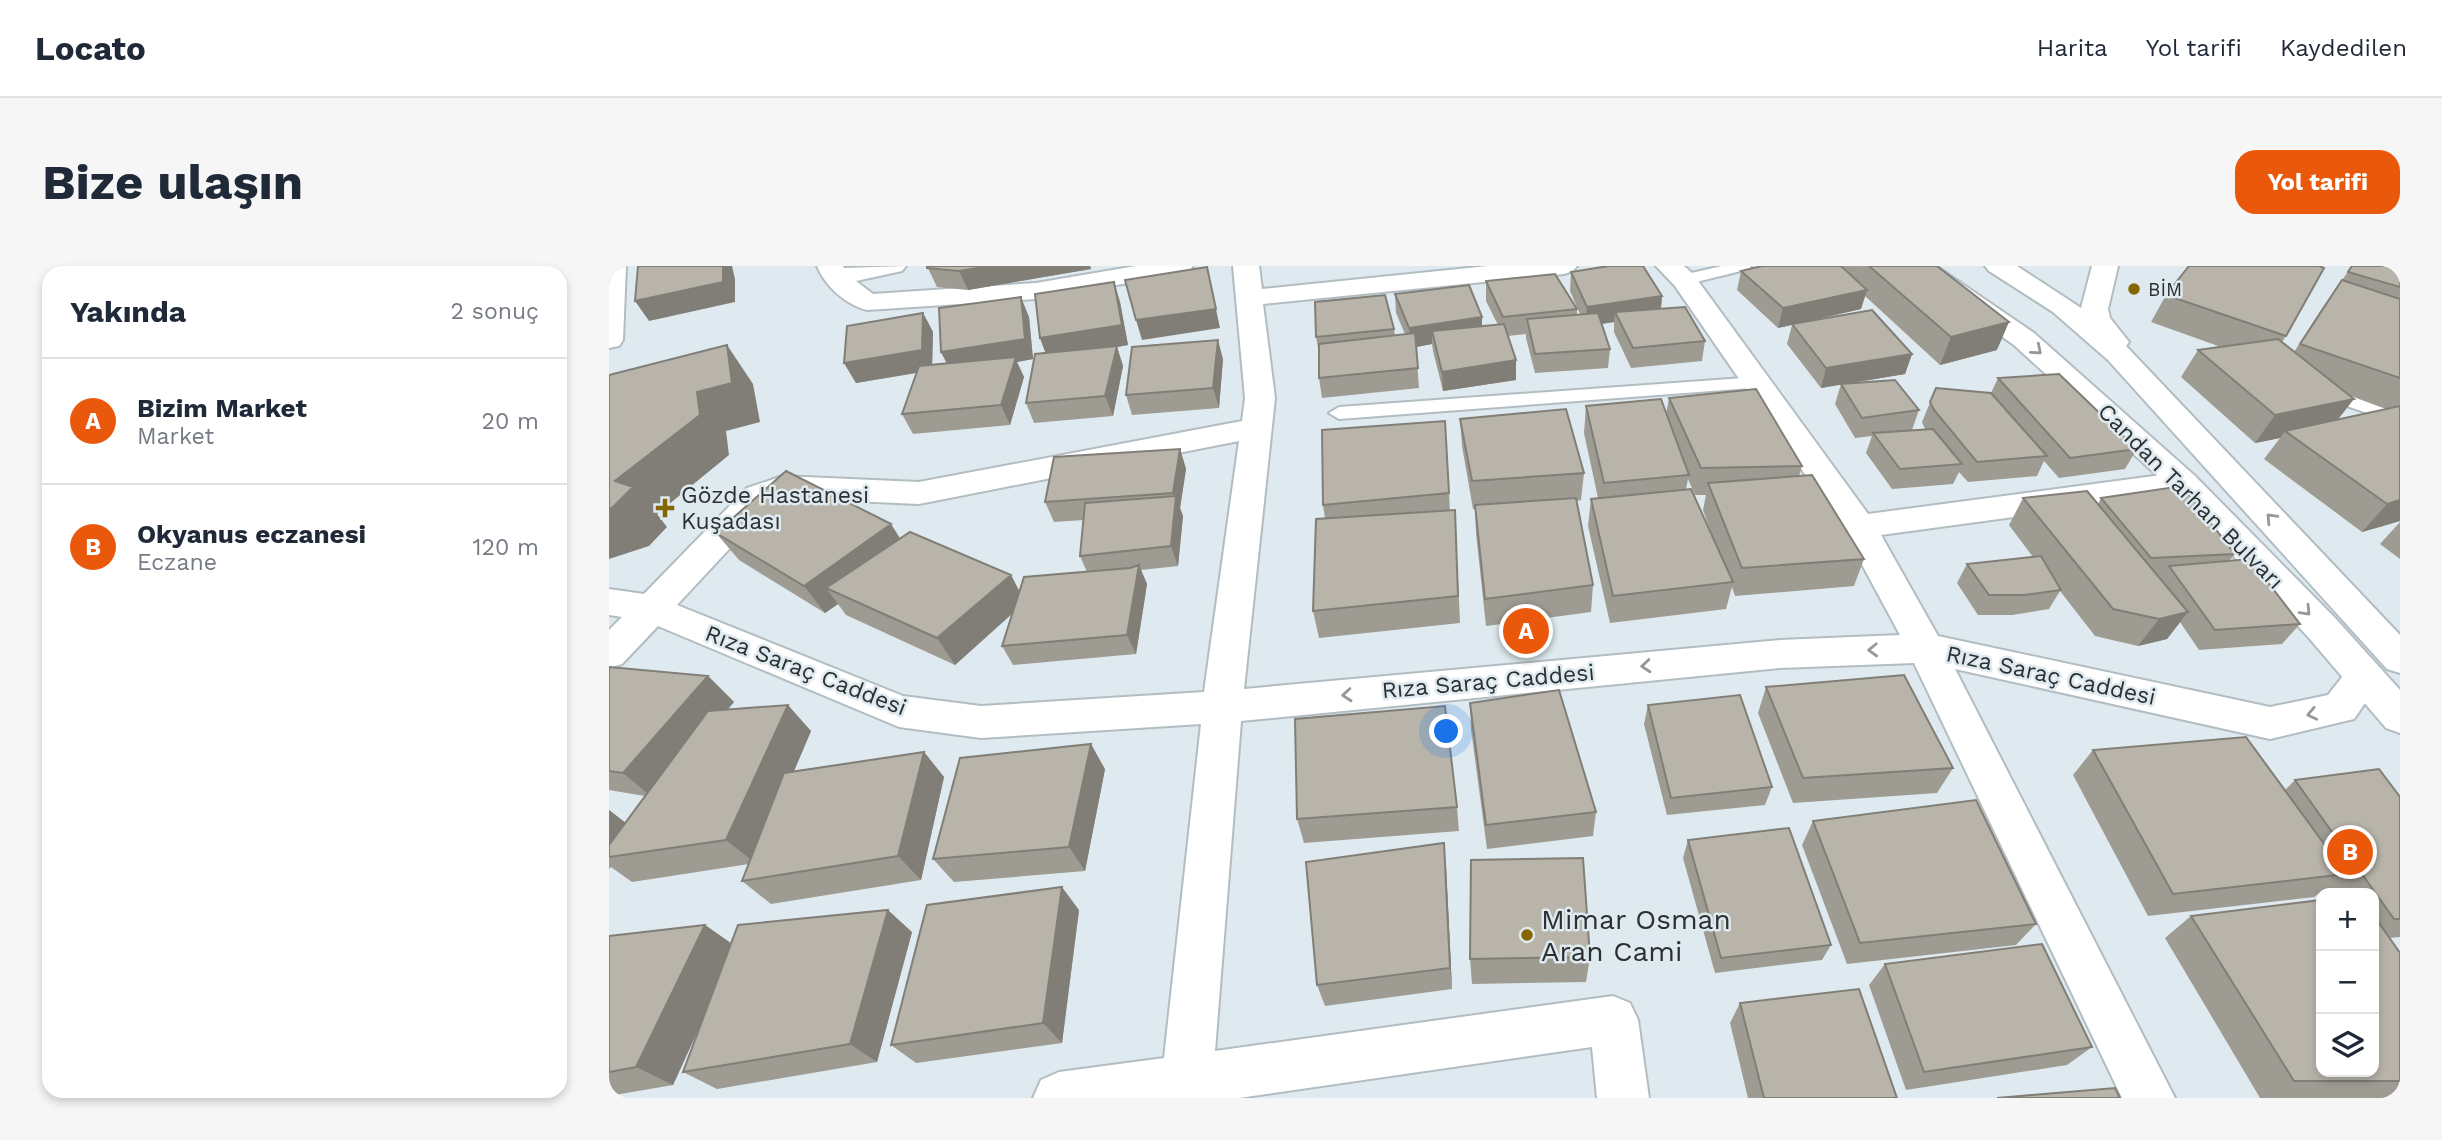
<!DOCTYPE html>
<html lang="tr">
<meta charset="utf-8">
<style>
:root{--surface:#fff;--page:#f6f6f7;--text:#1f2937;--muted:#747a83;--line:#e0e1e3;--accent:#ea580c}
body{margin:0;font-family:"Work Sans",sans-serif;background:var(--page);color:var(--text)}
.controls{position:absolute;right:21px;bottom:21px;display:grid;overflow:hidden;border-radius:14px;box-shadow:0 4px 10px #0003}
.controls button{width:63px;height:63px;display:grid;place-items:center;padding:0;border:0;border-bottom:2px solid var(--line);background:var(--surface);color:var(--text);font:35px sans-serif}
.you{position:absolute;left:838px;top:466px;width:24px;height:24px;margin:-18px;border:5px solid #fff;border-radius:50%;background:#1a73e8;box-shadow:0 0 0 10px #1a73e833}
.badge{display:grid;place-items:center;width:46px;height:46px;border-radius:50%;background:var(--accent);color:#fff;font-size:23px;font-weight:700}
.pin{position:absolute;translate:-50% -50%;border:4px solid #fff;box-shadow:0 2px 7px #0006}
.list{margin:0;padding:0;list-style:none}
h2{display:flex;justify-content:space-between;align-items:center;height:91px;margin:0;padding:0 28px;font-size:30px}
h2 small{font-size:23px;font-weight:400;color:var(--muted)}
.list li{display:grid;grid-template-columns:46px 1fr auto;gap:21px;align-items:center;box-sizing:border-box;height:126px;padding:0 28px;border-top:2px solid var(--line)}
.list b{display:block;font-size:26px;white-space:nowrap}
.list p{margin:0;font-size:23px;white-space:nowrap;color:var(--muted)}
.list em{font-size:23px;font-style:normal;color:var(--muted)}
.icon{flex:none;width:38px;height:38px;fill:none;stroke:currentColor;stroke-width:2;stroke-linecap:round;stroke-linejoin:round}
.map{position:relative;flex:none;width:1791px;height:832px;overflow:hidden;border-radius:21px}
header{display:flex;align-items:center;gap:42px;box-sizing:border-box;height:98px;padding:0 35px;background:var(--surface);border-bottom:2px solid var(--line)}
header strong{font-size:33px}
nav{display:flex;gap:38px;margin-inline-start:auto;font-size:24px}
.intro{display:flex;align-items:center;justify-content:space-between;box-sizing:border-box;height:168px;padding:0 42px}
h1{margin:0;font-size:49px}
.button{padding:18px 32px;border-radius:21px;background:var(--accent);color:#fff;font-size:24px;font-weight:700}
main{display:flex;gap:42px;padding:0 42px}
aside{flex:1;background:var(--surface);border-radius:21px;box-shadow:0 4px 10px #0003}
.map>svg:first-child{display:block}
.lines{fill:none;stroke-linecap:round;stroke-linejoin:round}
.service-casing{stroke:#b2bdc2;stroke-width:4}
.minor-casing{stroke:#b2bdc2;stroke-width:4}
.secondary-casing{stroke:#b2bdc2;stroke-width:4}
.service{fill:#fff;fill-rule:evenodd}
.minor{fill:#fff;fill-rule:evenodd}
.secondary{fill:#fff;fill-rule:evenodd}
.wall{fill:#9e9b92;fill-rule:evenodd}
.shaded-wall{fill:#817e77}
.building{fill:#b8b4aa;stroke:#817e77;stroke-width:2}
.oneway{stroke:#969898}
.poi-dot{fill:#856600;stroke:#deeaef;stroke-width:2.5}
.labels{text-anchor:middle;stroke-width:5;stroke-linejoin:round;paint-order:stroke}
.far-poi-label{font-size:19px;fill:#2c3032;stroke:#deeaef;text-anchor:start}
.poi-label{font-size:23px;fill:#2c3032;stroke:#deeaef;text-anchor:start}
.street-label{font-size:23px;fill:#2c3032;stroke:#deeaef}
.near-poi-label{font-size:28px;fill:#2c3032;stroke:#deeaef;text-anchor:start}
</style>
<header>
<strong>Locato</strong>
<nav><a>Harita</a><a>Yol tarifi</a><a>Kaydedilen</a></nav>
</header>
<div class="intro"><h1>Bize ulaşın</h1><a class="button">Yol tarifi</a></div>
<main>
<aside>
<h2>Yakında<small>2 sonuç</small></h2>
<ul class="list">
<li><span class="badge">A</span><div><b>Bizim Market</b><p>Market</p></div><em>20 m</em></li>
<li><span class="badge">B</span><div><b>Okyanus eczanesi</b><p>Eczane</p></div><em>120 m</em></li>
</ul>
</aside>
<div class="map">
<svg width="1791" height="832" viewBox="0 0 1791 832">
<rect width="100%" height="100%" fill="#deeaef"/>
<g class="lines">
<g class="service-casing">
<path id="service" d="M1113,0H1142L1140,3L1075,19L1067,14L1069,10Z
M1149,111L1156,113L1158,117L1156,121L730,153L720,147L730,141Z
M1712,119L1791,146V158L1705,129L1703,125L1705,121Z"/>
</g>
<g class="minor-casing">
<path id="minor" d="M0,0H17L14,74L10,80L0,82Z
M208,0H234L235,2L297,0L293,5L247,15L264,28L427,17L527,0H584L580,5L571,8L427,33L258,44C237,39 216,20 208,0Z
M624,0H650L653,23L879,0H968L964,5L955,8L654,38L666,132L635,423L1171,374L1291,369L1235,265L1066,20L1047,0H1075L1084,8L1259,248L1575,206L1586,210L1591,217L1586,224L1575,228L1272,269L1329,370L1661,441L1719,429L1741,401L1755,396L1769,401L1774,411L1745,453L1661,473L1346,403L1566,832H1513L1305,397L1171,402L632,455L606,785L1004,730L1021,737L1029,754L1040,832H988L983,781L630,832H424L432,814L450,806L555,792L592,458L372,472L290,461L49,360L13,398L0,402V364L13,351L0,349V323L35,328L138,222L162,214L173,210L310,216L633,155L636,132ZM630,175L595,426L372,440L294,430L68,339L162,238L176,232L310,238Z"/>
</g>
<g class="secondary-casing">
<path id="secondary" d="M1297,0H1327L1425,67L1586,210L1726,352L1791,424V467L1777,462L1700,372L1564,224L1405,79L1301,5Z
M1376,0H1408L1472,42L1483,0H1509L1499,43L1501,52L1520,76L1517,80L1791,369V407L1778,403L1499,94L1444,46L1380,5Z"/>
</g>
<use href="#service" class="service"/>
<use href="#minor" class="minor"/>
<use href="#secondary" class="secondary"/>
</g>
<path class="wall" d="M318,0H481L482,3L359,24L328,21Z
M1153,0H1328L1388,84L1331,99L1256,30L1252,43L1196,56L1303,88L1296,108L1236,118L1310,144L1303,164L1316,163L1313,156L1327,122L1382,127L1389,112L1528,183L1516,203L1450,212L1435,195L1428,210L1359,216L1350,206L1344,218L1283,223L1257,187L1263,170L1246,172L1226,138L1232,118L1212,122L1178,78L1183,59L1169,62L1128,24L1132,5Z
M1743,0H1791V255L1753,266L1655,193L1671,172L1646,177L1572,111L1589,84L1612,81L1542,56L1557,29L1677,70L1673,76L1685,86L1714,41ZM1739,129L1777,143L1729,153Z
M962,6L1053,30L1052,43L1096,75L1093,95L1022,102L1005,66V56L993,58L1001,83L999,102L926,107L917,72V68L899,70L907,114L834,125L824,85L823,78L807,81L810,122L713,132L710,112V87L707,71L785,63L786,70L796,68L787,47L786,28L873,60L889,59L877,35V15L968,43V49L971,48L961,25Z
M505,16L511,36L519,79L508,81L514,100L504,150L425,157L417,137L437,87L431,72Z
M314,47L324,66L323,99L338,97L332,86L420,51L424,93L408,96L415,111L401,159L304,168L293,148L308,107L247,117L235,97Z
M614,93L610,142L523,149L517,129Z
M1060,132L1193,200L1190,210L1255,293L1245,320L1126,330L1123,321L1117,343L1001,357L979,260L982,233L989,232L975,167L977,140L1057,148ZM1079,213L1086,229H1097L1094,244L1106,277L1077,223Z
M851,153L975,207L972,234L968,235L984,319L982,346L877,360L867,267L866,243H864L853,180Z
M836,155L841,245L846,244L851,357L710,372L704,345L716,252L714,239Z
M571,183L577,203L571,242L574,250L569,300L532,304L538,318L527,388L404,399L393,380L403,348L346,399L237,349L229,338L216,347L130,294L107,267L291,272L402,309L410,325L478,306L471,290L475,254L445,256L436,236Z
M1414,232L1489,238L1492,232L1626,288L1620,295L1691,358L1673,378L1590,384L1571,356L1558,373L1529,380L1486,370L1451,325L1440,343L1403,349H1369L1348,317L1358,298L1424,291L1400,259Z
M1791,256V293L1771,278Z
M0,401L99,410L125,436L118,444L202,465L185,505L315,486L335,511L312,614L162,638L133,615L140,598L23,616L2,601L0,603V544L16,557L36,530L0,524Z
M1157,421L1344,502L1328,527L1184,537L1149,447Z
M861,437L987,546L984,570L878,583L862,463Z
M1039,439L1163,521L1156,539L1058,549L1035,458Z
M1484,484L1676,524L1686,514L1791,531V671L1780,672L1791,687V832H1651L1556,672L1582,650L1765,806V627H1718L1716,623L1705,631L1539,650L1464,509Z
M496,503L476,605L345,616L324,593Z
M848,541L850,565L695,577L688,553Z
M1204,555L1427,658L1407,679L1238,698L1193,579Z
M1079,574L1222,679L1213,694L1106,707L1074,592Z
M837,601L843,723L716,740L708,719Z
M470,644L453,777L307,797L282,779Z
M96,659L122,677L303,666L268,796L108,823L74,806L91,760L64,819L0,830V670Z
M981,691L977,716L863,718L861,693Z
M1276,698L1483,781L1458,799L1297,824L1260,719Z
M1131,737L1288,832H1139L1121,757Z"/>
<path class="shaded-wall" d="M114,0H123L126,13V36L40,55L26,35Z
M380,0H481L482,3L359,24L350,5Z
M598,1L611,62L533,74L527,54Z
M505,16L511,36L519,79L508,81L514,100L504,150L496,130L438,91L431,72Z
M1258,24L1252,43L1169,62L1174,42Z
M1053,30L1051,50L1006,46L1005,56L976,60L978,41Z
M412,31L420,51L424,93L408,96L415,111L401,159L392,139L342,106L332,86Z
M314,47L324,66L323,104L247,117L235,97Z
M873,51V71L823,65V78L802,82L800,62Z
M1400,56L1388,84L1331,99L1342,71Z
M609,74L614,93L610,142L604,122Z
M118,79L144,118L151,156L117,165L120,189L48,248L58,261L40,280L0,293V243L6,215L88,126Z
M1303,88L1296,108L1212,122L1217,102Z
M907,94V114L834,125L833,106Z
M1745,133L1723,161L1676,165L1671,172L1646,177L1666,149Z
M571,183L577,203L571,242L574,250L569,300L562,280L567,235L564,227Z
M1791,234V255L1753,266L1778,238Z
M282,258L299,285L217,322L229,338L216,347L195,320Z
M530,299L538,318L527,388L518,369Z
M402,309L416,336L346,399L328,372Z
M1579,346L1558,373L1529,380L1550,353Z
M99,410L125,436L44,532L14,507Z
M179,439L202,465L146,597L117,574Z
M482,478L496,503L476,605L460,581Z
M315,486L335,511L312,614L289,590Z
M0,544L30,567L0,591Z
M835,577L837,601L843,723L841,702Z
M453,621L470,644L453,777L434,757Z
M279,644L303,666L268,796L241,778Z
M96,659L127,681L64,819L27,801Z"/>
<path class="building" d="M29,0H114V16L26,35Z
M318,0H380L350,5L318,2Z
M1000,0H1034L1053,30L978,41L962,6Z
M1153,0H1232L1258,24L1174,42L1132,5Z
M1260,0H1328L1400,56L1342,71Z
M1580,0H1710L1715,2L1677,70L1557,29Z
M1743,0H1791V21L1739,6Z
M598,1L607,43L527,54L516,14Z
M946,8L968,43L894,51L877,15Z
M1733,14L1791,33V112L1691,78Z
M505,16L513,59L431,72L426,28Z
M860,19L873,51L800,62L786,28Z
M776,29L785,63L707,71L706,36Z
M412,31L416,73L332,86L330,42Z
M1076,41L1096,75L1024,82L1006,46Z
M1263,44L1303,88L1217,102L1183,58Z
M314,47L313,84L235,97L238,60Z
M989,47L1001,83L926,88L918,53Z
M895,58L907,94L833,106L823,65Z
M806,67L809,102L710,112V78Z
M1669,73L1745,133L1666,149L1589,84Z
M609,74L604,122L517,129L523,81Z
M118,79L123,117L88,126L91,149L6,215L24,221L4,241L0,243V109Z
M508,80L496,130L417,137L426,88Z
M407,91L392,139L293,148L310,100Z
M1450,108L1528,183L1461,192L1389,112Z
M1286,114L1310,144L1253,152L1232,118Z
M1327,122L1382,127L1438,190L1368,196L1325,144L1321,136Z
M1147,123L1193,200L1092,202L1060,132Z
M1052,133L1080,209L995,217L977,140Z
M1791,140V234L1778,238L1676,165Z
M957,143L975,207L863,215L851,153Z
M836,155L840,227L714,239L713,164Z
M1324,163L1353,198L1291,203L1264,167Z
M571,183L564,227L436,236L445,191Z
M177,205L282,258L195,320L107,267Z
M1203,209L1255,293L1133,302L1099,217Z
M1573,220L1626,288L1542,292L1492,232Z
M1082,223L1124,316L1004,330L982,233Z
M1478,225L1579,346L1550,353L1504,343L1414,232Z
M567,230L562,280L471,290L476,237Z
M967,232L984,319L876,333L866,239Z
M846,244L849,330L704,345L707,253Z
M301,266L402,309L328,372L217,322Z
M1432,290L1452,324L1415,329H1380L1358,298Z
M1641,293L1691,358L1606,364L1560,300Z
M530,299L518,369L393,380L415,311L521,302Z
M0,401L99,410L14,507L0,505Z
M1295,409L1344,502L1194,512L1157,421Z
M950,424L987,546L877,559L861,437Z
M1131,429L1163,521L1062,532L1039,439Z
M179,439L117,574L0,591V579L99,445Z
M836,440L848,541L688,553L686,453Z
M1637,471L1737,608L1564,628L1484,484Z
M482,478L460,581L324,593L351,492Z
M315,486L289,590L133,615L175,507Z
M1770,503L1791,531V653H1785L1686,514Z
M1367,534L1427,658L1251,677L1204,555Z
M1180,562L1222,679L1112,692L1079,574Z
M835,577L841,702L708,719L697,596Z
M974,592L981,691L861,693L862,594Z
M453,621L434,757L282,779L318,639Z
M1712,634V806H1765V650L1791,687V815H1685L1582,650Z
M279,644L241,778L74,806L129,659Z
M96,659L27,801L0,806V670Z
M1433,678L1483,781L1315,806L1276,698Z
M1250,723L1288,832H1155L1131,737Z
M1506,822L1511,832H1388Z"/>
<defs><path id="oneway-chevron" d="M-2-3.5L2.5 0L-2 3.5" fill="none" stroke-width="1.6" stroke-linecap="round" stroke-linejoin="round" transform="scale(1.75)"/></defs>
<g class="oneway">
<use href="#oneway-chevron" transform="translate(1428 84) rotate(40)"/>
<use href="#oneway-chevron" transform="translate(1662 252) rotate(-133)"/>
<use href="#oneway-chevron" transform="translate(1697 345) rotate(46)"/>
<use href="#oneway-chevron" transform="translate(1264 384) rotate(178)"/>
<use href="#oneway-chevron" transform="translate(1037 400) rotate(175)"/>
<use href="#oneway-chevron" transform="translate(738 429) rotate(175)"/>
<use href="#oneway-chevron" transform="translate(1703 448) rotate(168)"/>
</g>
<g class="poi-dot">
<circle cx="1525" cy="23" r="7"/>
<path d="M52.5 231.5h7v7h7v7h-7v7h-7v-7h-7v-7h7z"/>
<circle cx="918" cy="669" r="7"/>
</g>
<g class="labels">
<g class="far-poi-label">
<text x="1539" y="30">BİM</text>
</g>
<g class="poi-label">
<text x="72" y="237">Gözde Hastanesi<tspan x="72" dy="26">Kuşadası</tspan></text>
</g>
<g class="street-label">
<text transform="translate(1582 230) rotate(45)" y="8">Candan Tarhan Bulvarı</text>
<text transform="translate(197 404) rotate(21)" y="8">Rıza Saraç Caddesi</text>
<text transform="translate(1442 409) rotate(12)" y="8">Rıza Saraç Caddesi</text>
<text transform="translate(879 415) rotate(-5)" y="8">Rıza Saraç Caddesi</text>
</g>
<g class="near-poi-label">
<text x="932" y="663">Mimar Osman<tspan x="932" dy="32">Aran Cami</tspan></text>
</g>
</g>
</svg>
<div class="controls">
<button>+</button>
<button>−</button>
<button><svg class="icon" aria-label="layers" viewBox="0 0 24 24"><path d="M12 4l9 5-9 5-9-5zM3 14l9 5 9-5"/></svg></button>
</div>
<div class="you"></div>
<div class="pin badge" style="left:917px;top:365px">A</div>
<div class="pin badge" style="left:1741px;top:586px">B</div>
</div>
</main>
